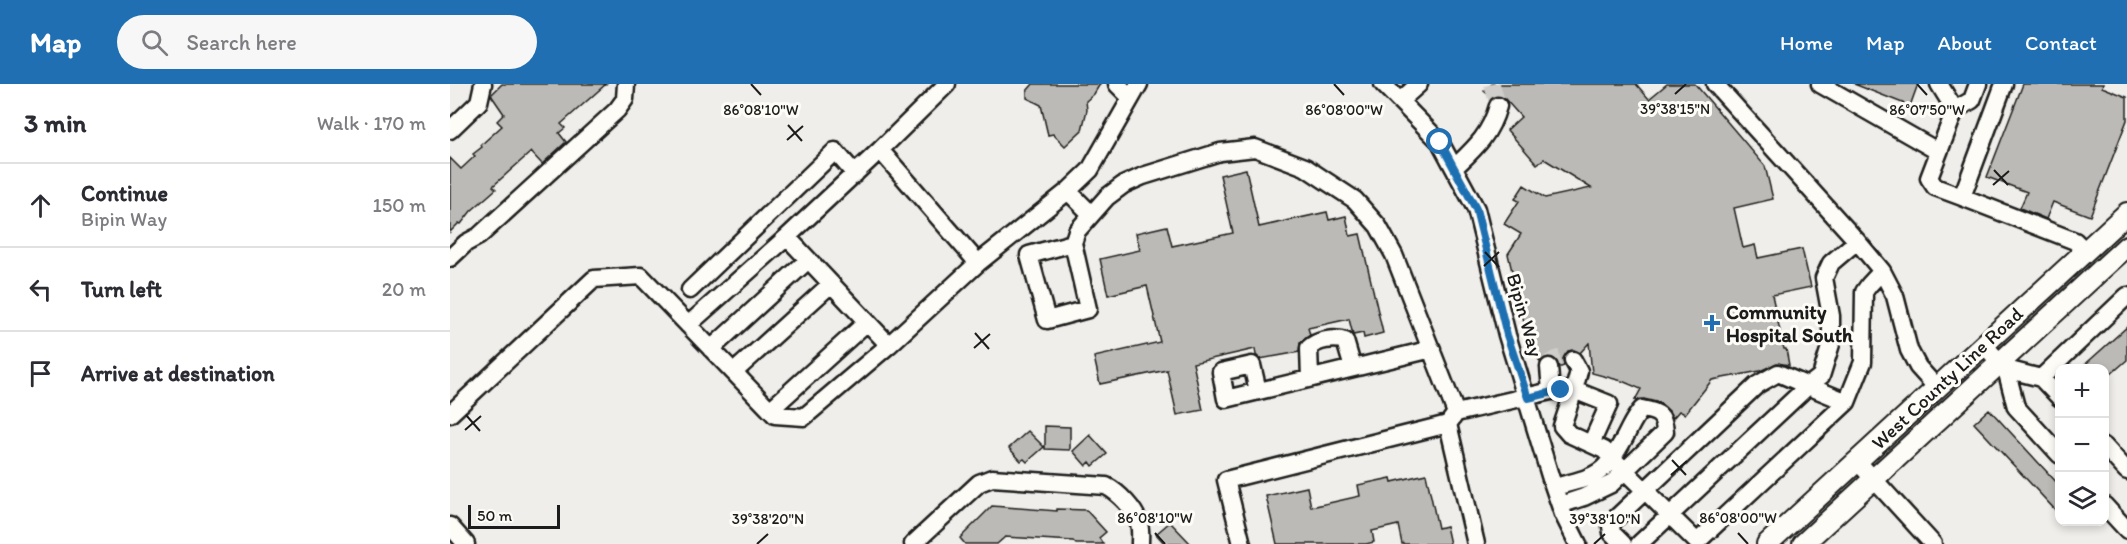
<!DOCTYPE html>
<meta charset="utf-8">
<style>
:root{--surface:#fff;--page:#f7f7f7;--text:#2b2b33;--muted:#7c7c81;--line:#e1e1e2;--accent:#1f6fb2}
body{margin:0;font-family:Itim,sans-serif;background:var(--page);color:var(--text)}
.controls{position:absolute;right:18px;bottom:18px;display:grid;overflow:hidden;border-radius:12px;box-shadow:0 3px 9px #0003}
.controls button{width:54px;height:54px;display:grid;place-items:center;padding:0;border:0;border-bottom:2px solid var(--line);background:var(--surface);color:var(--text);font:30px sans-serif}
.scale{position:absolute;left:18px;bottom:15px;width:92px;box-sizing:border-box;padding-left:6px;border:3px solid #1c1c1c;border-top:0;font-size:16px;line-height:21px;white-space:nowrap;color:#1c1c1c;-webkit-text-stroke:4px #fdfcf7;paint-order:stroke}
.stop{position:absolute;width:18px;height:18px;margin:-14px;border:4px solid #1f6fb2;border-radius:50%;background:#fff}
.stop.end{background:#1f6fb2;border-color:#fff;box-shadow:0 2px 6px #0008}
.list{margin:0;padding:0;list-style:none}
h2{display:flex;justify-content:space-between;align-items:center;height:78px;margin:0;padding:0 24px;font-size:26px}
h2 small{font-size:20px;font-weight:400;color:var(--muted)}
.list li{display:grid;grid-template-columns:39px 1fr auto;gap:18px;align-items:center;box-sizing:border-box;height:84px;padding:0 24px;border-top:2px solid var(--line)}
.list b{display:block;font-size:22px;white-space:nowrap}
.list p{margin:0;font-size:20px;white-space:nowrap;color:var(--muted)}
.list em{font-size:20px;font-style:normal;color:var(--muted)}
.icon{flex:none;width:33px;height:33px;fill:none;stroke:currentColor;stroke-width:2;stroke-linecap:round;stroke-linejoin:round}
.map{position:relative;flex:none;width:1677px;height:460px;overflow:hidden}
header{display:flex;align-items:center;gap:36px;box-sizing:border-box;height:84px;padding:0 30px;background:var(--accent);color:#fff}
header strong{font-size:28px}
nav{display:flex;gap:33px;margin-inline-start:auto;font-size:21px}
.search{width:420px;height:54px;background:var(--page);display:flex;align-items:center;gap:15px;box-sizing:border-box;padding:0 21px;border-radius:33px;color:var(--muted);font-size:22px}
main{display:flex}
aside{flex:1;background:var(--surface)}
.map>svg:first-child{display:block}
.building{fill:#bbbab6;stroke:#1c1c1c;stroke-width:1.5}
.lines{fill:none;stroke-linecap:round;stroke-linejoin:round}
.minor-tunnel{stroke:#d0cecb;stroke-width:16;stroke-dasharray:16 8;stroke-linecap:butt}
.minor-casing{stroke:#1c1c1c;stroke-width:21}
.major-casing{stroke:#1c1c1c;stroke-width:24}
.minor{stroke:#fdfcf7;stroke-width:16}
.major{stroke:#fdfcf7;stroke-width:20}
.route{stroke:#1f6fb2;stroke-width:8}
.ticks{fill:none;stroke:#1c1c1c;stroke-width:2}
.poi-dot{fill:#1f6fb2;stroke:#fdfcf7;stroke-width:2}
.labels{text-anchor:middle;stroke-width:6;stroke-linejoin:round;paint-order:stroke}
.poi-label{font-size:20px;font-weight:bold;fill:#1c1c1c;stroke:#fdfcf7;text-anchor:start}
.street-label{font-size:20px;fill:#1c1c1c;stroke:#fdfcf7}
.ticks-label{font-size:15px;text-anchor:middle;fill:#1c1c1c;stroke:#fdfcf7;stroke-width:6;stroke-linejoin:round;paint-order:stroke}
</style>
<header>
<strong>Map</strong>
<div class="search"><svg class="icon" aria-label="search" viewBox="0 0 24 24"><circle cx="10" cy="10" r="6"/><path d="M15 15l6 6"/></svg>Search here</div>
<nav><a>Home</a><a>Map</a><a>About</a><a>Contact</a></nav>
</header>
<main>
<aside>
<h2>3 min<small>Walk · 170 m</small></h2>
<ul class="list">
<li><svg class="icon" aria-label="ahead" viewBox="0 0 24 24"><path d="M12 20V5M6 11l6-6 6 6"/></svg><div><b>Continue</b><p>Bipin Way</p></div><em>150 m</em></li>
<li><svg class="icon" aria-label="left" viewBox="0 0 24 24"><path d="M17 20v-9H6M10 6l-5 5 5 5"/></svg><div><b>Turn left</b></div><em>20 m</em></li>
<li><svg class="icon" aria-label="arrive" viewBox="0 0 24 24"><path d="M6 21V4h12l-3 4 3 4H6"/></svg><div><b>Arrive at destination</b></div></li>
</ul>
</aside>
<div class="map">
<svg width="1677" height="460" viewBox="0 0 1677 460">
<rect width="100%" height="100%" fill="#f0eeea"/>
<filter id="ink" filterUnits="userSpaceOnUse"><feTurbulence type="fractalNoise" baseFrequency=".0167" numOctaves="2"/><feDisplacementMap in="SourceGraphic" scale="12" xChannelSelector="R" yChannelSelector="G"/><feConvolveMatrix kernelMatrix="1 2 1 2 8 2 1 2 1" color-interpolation-filters="sRGB"/></filter>
<g filter="url(#ink)">
<path class="building" d="M52,0H156L111,40L115,44L109,49L116,58L92,80L81,68L43,102L46,105L21,127L11,140L9,139L0,148V74L11,85L25,72L23,70L32,63L31,61L52,42L47,37L54,30L41,11Z
M583,0H650L644,10L636,17L637,26L632,46L615,62L603,50L598,51L591,21L577,14V7Z
M1042,0H1186L1199,15L1217,0H1245L1315,82L1323,115L1284,124L1293,164L1305,161L1308,174L1352,165L1361,203L1322,211L1334,265H1336L1339,281L1327,279L1310,287L1262,296L1235,330L1229,327L1223,334L1219,327L1210,319L1194,315L1185,316L1191,305L1172,297L1142,289L1139,259L1130,269L1124,266L1118,267L1113,275L1114,282L1111,283H1110L1108,278L1103,273H1098L1090,278L1089,276L1082,266L1085,265V244L1076,247L1058,170L1071,150L1054,140L1069,117L1065,115L1074,101L1095,114L1141,104L1094,75L1087,80L1057,46L1071,33L1055,15L1051,12L1042,14L1034,7Z
M1404,0H1468L1460,22Z
M1573,0H1653L1652,3L1677,13V36L1640,132L1603,118L1596,135L1570,124L1577,108L1537,93Z
M796,85L809,143L877,128L879,136L896,132L900,152L910,150L933,249L914,254L913,249L903,251L899,235L858,244L860,251L850,259L849,268L810,275L806,271L805,265L743,279L753,326L727,331L717,286L650,300L644,273L710,258L697,202L658,211L650,175L690,166L686,149L717,142L722,162L783,149L770,91Z
M1677,243V276L1654,296V285H1630Z
M1539,325L1610,402V431L1524,339Z
M595,342L620,343V366L595,365Z
M578,347L594,363L577,378L574,375L571,377L559,364Z
M640,351L657,370L643,382L640,378L636,382L623,367Z
M976,390L988,444L996,442L1000,460H952L948,441L922,447L924,458L916,460H827L816,412L857,403L861,423L910,412L908,401L941,394L942,398Z
M542,422L607,427V425L636,426L656,448L649,454L653,460H626L623,457L555,453L547,460H515L510,454Z
M720,438L741,460H715L706,450Z"/>
<g class="lines">
<path class="minor-tunnel" d="M1042,0L1048,22
M1099,283L1100,278C1109,273 1114,272 1123,276"/>
<g class="minor-casing">
<path id="minor" d="M667,0L681,14
M933,0L990,58L1026,125L1057,251L1101,395L1113,430L1128,460
M1265,0L1407,157L1432,187L1445,212L1459,266L1468,283L1487,304
M1370,0L1489,68
M1489,0L1505,26
M1554,0L1512,113L1625,157L1635,167
M950,17L969,0
M0,46L29,18L33,0
M430,66L497,0
M1004,84C1025,64 1040,51 1048,22
M618,107L641,130
M1512,113L1485,103L1479,94L1505,26L1522,16L1528,0
M337,153L430,66L528,179L439,261
M623,159L579,171L597,236L638,225L623,159L627,147L657,113L673,101L693,92L770,68L805,64L855,83L876,97L905,116L928,142L944,171L1006,329
M0,174L16,159L29,152L167,26L175,15L176,0
M528,179L618,107L640,86L689,0
M240,206L385,67L405,90
M1534,261L1556,285L1566,323L1610,371
M261,265L358,176
M1123,276L1129,287L1124,306L1159,320L1141,360
M1099,283L1101,307
M1556,285L1591,294L1610,314
M284,288L381,200
M860,294L859,264C867,256 884,253 895,257L903,284
M1591,294L1677,212
M808,307L802,281L771,288L776,315L982,265
M320,326L417,238
M0,330L144,195L191,192L325,331L354,333L439,261L337,153L238,241
M998,340L1026,460
M1654,362L1677,387
M1407,377L1483,460
M1104,403C1147,392 1153,393 1175,353C1181,342 1183,335 1192,325C1208,328 1214,330 1215,348L1161,400L1134,413L1110,421
M1654,421L1677,446
M0,442L16,460
M463,460L529,399L542,394L656,402C668,408 686,426 689,440C691,446 690,453 690,460
M792,460L776,396L998,340L1006,329L1101,307L1124,306L1112,342L1119,350L1154,366L1247,458L1397,318L1413,278L1414,208L1419,201L1432,187
M1173,460L1162,449L1161,442L1165,435L1307,301L1328,289L1358,302L1371,292L1381,260V232L1374,194L1381,179L1407,157
M1189,460L1358,302L1397,318"/>
</g>
<g class="major-casing">
<path id="major" d="M1317,460L1677,129
M1353,460L1677,162"/>
</g>
<use href="#minor" class="minor"/>
<use href="#major" class="major"/>
</g>
</g>
<g class="lines" filter="url(#ink)">
<path class="route" d="M990,58L1026,125L1057,251L1078,314L1111,306"/>
</g>
<path class="ticks" d="M301,0L311,11M884,0L894,11M1467,0L1477,11M1225,10L1236,0M338,41L352,57M337,56L353,42M1544,86L1558,101M1543,101L1559,87M1035,168L1049,183M1034,182L1049,168M525,249L539,265M524,264L540,250M16,331L30,347M15,346L31,332M1222,376L1236,391M1221,391L1237,377M705,449L715,460M1288,449L1298,460M307,460L318,450M1144,460L1155,450"/>
<path class="poi-dot" d="M1259 230h6v6h6v6h-6v6h-6v-6h-6v-6h6z"/>
<g class="labels">
<g class="poi-label">
<text x="1276" y="235">Community<tspan x="1276" dy="23">Hospital South</tspan></text>
</g>
<g class="street-label">
<text transform="translate(1075 231) rotate(74)" y="7">Bipin Way</text>
<text transform="translate(1497 294) rotate(-43)" y="7">West County Line Road</text>
</g>
</g>
<g class="ticks-label">
<text x="1225" y="30">39°38'15"N</text>
<text x="311" y="31">86°08'10"W</text>
<text x="1477" y="31">86°07'50"W</text>
<text x="894" y="31">86°08'00"W</text>
<text x="705" y="439">86°08'10"W</text>
<text x="1288" y="439">86°08'00"W</text>
<text x="318" y="440">39°38'20"N</text>
<text x="1155" y="440">39°38'10"N</text>
</g>
</svg>
<div class="controls">
<button>+</button>
<button>−</button>
<button><svg class="icon" aria-label="layers" viewBox="0 0 24 24"><path d="M12 4l9 5-9 5-9-5zM3 14l9 5 9-5"/></svg></button>
</div>
<div class="scale">50 m</div>
<div class="stop" style="left:990px;top:58px"></div>
<div class="stop end" style="left:1111px;top:306px"></div>
</div>
</main>
